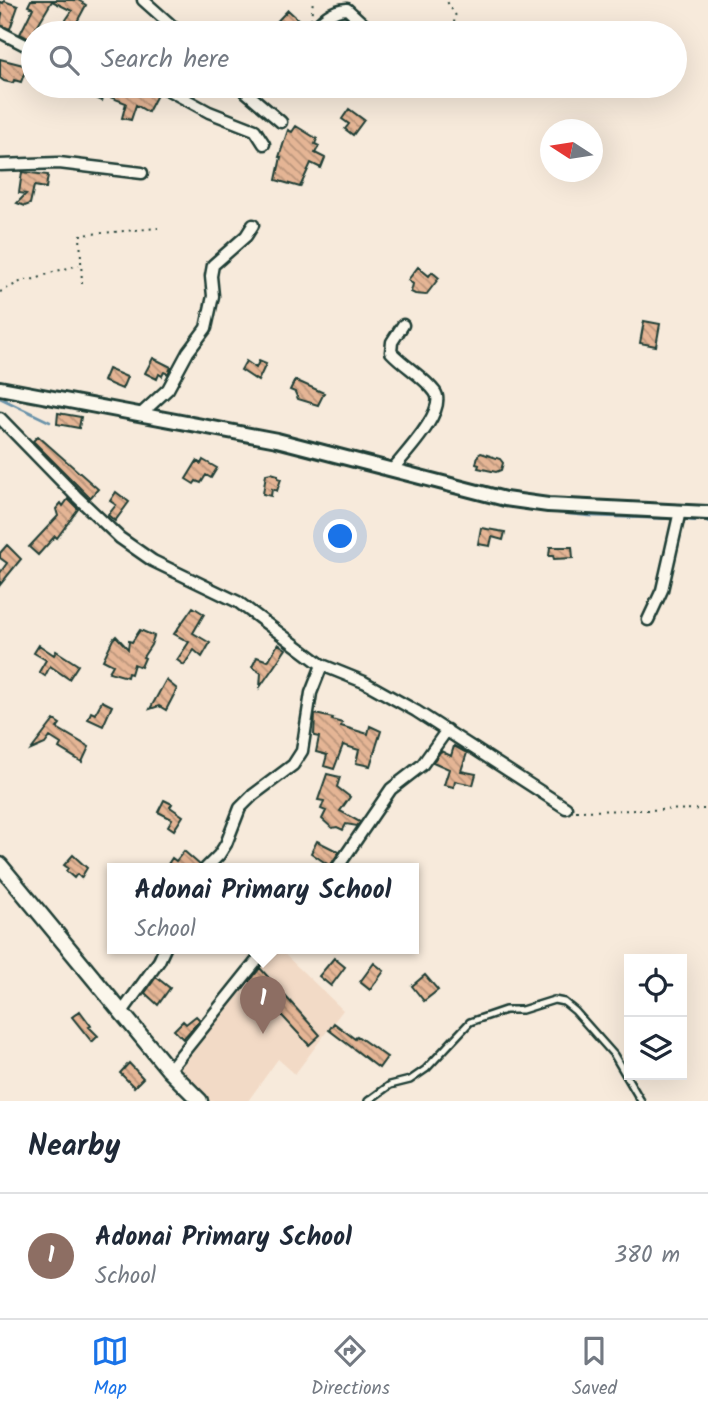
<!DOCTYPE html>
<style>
:root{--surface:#fff;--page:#f6f6f7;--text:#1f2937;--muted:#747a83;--line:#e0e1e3;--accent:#1a73e8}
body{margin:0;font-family:Kalam,sans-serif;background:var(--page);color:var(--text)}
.controls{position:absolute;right:21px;bottom:21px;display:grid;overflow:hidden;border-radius:0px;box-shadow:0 7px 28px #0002}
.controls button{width:63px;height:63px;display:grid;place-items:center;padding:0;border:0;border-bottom:2px solid var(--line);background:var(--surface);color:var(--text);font:35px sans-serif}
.compass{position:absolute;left:540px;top:119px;width:63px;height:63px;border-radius:50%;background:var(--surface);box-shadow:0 7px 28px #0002;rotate:282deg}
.you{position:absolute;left:341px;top:537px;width:24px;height:24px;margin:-18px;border:5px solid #fff;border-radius:50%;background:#1a73e8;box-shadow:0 0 0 10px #1a73e833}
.badge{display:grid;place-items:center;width:46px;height:46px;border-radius:50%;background:var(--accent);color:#fff;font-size:23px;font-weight:700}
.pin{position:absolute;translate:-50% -58px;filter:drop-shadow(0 2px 4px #0008)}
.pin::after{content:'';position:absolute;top:37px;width:24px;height:21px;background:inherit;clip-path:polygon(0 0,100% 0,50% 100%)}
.popup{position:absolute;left:107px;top:863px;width:312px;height:91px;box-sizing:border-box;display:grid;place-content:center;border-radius:0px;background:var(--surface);filter:drop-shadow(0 2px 5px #0005);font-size:23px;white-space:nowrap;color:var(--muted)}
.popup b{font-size:26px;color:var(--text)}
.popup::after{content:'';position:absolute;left:50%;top:100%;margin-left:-14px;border:14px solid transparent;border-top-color:var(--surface)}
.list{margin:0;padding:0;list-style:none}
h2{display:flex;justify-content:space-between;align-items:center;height:91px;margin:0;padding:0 28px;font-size:30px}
h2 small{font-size:23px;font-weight:400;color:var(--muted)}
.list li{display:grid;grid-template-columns:46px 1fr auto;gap:21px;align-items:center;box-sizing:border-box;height:126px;padding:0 28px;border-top:2px solid var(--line)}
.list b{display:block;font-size:26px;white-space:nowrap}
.list p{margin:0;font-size:23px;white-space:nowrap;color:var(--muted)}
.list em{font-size:23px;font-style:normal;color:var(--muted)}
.icon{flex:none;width:38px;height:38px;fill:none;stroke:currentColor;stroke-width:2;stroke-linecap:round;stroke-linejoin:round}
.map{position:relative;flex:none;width:708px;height:1101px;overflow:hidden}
.search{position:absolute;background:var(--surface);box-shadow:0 7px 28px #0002;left:21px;right:21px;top:21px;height:77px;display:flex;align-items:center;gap:18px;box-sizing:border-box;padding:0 24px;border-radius:38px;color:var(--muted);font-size:26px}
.sheet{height:217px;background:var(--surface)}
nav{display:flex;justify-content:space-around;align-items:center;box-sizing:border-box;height:98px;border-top:2px solid var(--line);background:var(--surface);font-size:19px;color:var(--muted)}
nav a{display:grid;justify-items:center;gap:4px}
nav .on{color:var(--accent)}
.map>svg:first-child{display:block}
.built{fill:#f2dac6}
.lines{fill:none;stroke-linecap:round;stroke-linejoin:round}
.stream{stroke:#6a93aa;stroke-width:2.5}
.building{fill:url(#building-back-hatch);stroke:#1f3d34;stroke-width:2}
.service-casing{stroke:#1f3d34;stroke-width:10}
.minor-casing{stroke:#1f3d34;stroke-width:15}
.tertiary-casing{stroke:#1f3d34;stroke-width:18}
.secondary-casing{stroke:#1f3d34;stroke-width:19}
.path{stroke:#1f3d34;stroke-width:2;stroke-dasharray:2 5;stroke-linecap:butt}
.service{stroke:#fbf7ec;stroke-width:5}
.minor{stroke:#fbf7ec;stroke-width:10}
.tertiary{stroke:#fbf7ec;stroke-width:12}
.secondary{stroke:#fbf7ec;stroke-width:14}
</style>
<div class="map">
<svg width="708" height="1101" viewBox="0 0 708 1101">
<defs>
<pattern id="building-back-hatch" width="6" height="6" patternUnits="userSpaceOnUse" patternTransform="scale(1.75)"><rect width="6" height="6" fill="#e5b595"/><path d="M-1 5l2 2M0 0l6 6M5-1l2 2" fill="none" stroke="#b9947a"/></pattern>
</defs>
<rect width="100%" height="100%" fill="#f7eadb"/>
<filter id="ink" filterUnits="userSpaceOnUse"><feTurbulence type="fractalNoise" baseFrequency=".0143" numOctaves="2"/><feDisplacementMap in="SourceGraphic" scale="14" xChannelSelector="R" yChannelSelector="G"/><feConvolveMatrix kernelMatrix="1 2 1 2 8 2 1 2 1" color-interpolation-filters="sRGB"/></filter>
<g filter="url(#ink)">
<path class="built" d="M272,948H278L343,1010L295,1074L278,1059L248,1101H208L176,1068Z"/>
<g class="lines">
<path class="stream" d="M0,398L50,422
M153,424L163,425
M489,502L513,507
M526,509H533
M539,511L589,516L673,519
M684,520L697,521
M707,522H708"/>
</g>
<path class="building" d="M31,0H78L86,5L71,33H57L72,11L52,1L33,33V41L20,34L33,8L28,6Z
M4,1L18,6L10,29L0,25L2,14H0V2L3,3Z
M288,10L300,21L288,33H266Z
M0,59L27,66L21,82L14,80L13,83L4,81L0,78Z
M98,86H115L130,91L131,88L145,93L149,86H154L158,93L148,112L136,105L131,120L122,118L126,103L105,95L102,101L96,98Z
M349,109L364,120L353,135L345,129L349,124L342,119Z
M296,126L317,139L315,144L319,146L315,153L325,158L321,168L311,163L300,187L276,180L281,157H279L288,130L292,132Z
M22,172L48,175L46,188L34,186L30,204L25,206L17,203L26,194L19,193Z
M418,267L429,276L432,272L439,278L426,295L415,294L411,292L413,284L408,280Z
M644,321L660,324L656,346L640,343Z
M153,358L171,367L168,374L164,372L162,376L159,374L157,379L145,373Z
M246,361L256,368L259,361L266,364L258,381L241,370Z
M108,369L127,377L122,389L103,381Z
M295,380L324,393L318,405L298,399L295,392L290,390Z
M58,413L81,417L79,428L57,424Z
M38,436L98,489L90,498L33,441Z
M481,453L500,459L503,463L501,470L496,472L478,468L479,465L476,464L478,455Z
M203,460L217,468L211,478L206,475L201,483L196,481L194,484L186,479L197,461L201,464Z
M271,473L278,475V478L281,479L277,491L272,489L271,496L263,494L266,474Z
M116,492L129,502L115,521L108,515L116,505L110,501Z
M68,499L78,509L57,538L55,536L38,555L29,547L58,516L56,509L61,503L63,506Z
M481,528L505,532L503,540L492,537L490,546L478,544Z
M7,545L21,559L0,585V573L7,563L0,558V553Z
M550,547H572L573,558L554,559L553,556H549Z
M193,607L204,614L193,633L210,643L202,657L194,650L184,665L177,660L189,642L174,634Z
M140,630L154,636L151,645L143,657L145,658L141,667L134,664L131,674L128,673L127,677L109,672L113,665L103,660L113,639L116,636L128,649L129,641L132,642Z
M278,644L286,649L260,687L261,673L252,667L257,657L268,661Z
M39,645L54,655L56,651L78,665L69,679L50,666L45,676L39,672L46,660L34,653Z
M166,680L177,689L166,710L159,706L150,709Z
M102,701L112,706L103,726L88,719L91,712L95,714Z
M315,714L333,718L332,720L342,723L341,726L368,734L370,726L381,731L370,766L356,763L359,750L343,745L334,769L324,766L327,755L316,752L319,737L314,736Z
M54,720L60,724L57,728L89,747L82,762L59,748L61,744L50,737L45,744L31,750Z
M454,746L467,753L461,771L476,774L473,785L455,781L454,787L444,785L449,769L433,762L441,751L451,756Z
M327,774L340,777L337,787L350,797L340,811L360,822L357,826L346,824L343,830L337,827L332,828L322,819L326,811L321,809L324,801L318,800Z
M164,800L172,804L170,807L183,816L174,830L168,826L172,819L158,812Z
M317,841L339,852L330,866L311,853Z
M184,851L200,865L199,868H170L168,864L172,858L176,861Z
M73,855L87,868L81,878L77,874L74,878L66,871L68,868L64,865Z
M334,958L345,967L331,986L319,976Z
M374,963L384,971L370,990L360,982Z
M260,968L320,1035L309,1045L250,981Z
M425,975L438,990L424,1001L412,986Z
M156,977L170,988L158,1005L145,993Z
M80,1011L91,1026L89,1027L98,1036L92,1042L72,1017Z
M196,1016L200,1020L183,1039L174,1030L183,1021L186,1024Z
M334,1023L355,1039L357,1036L387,1057L379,1068L329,1030Z
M129,1063L143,1078L134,1087L120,1073Z"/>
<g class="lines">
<g class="service-casing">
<path id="service" d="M368,1101L390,1085L410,1080L426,1069L470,1022L505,1010H522L554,1000L564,1002L575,1011L614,1055L641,1101"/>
</g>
<g class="minor-casing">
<path id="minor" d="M143,0L180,33
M0,32L33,49
M310,33C321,21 330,10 347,9L373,33
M161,86L209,112L255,130L264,144
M239,86L281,122
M249,94L258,86
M0,165L59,163L142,173
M141,414L168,389L188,352L206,328L213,296L211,276L213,265L246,236L253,225
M0,418L76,496L120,538L153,561L238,602L322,665L364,682L416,711L566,808
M392,470C403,456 448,410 435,392C424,377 404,366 391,352L392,342L403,325
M648,620L662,590L680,511
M206,868L219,855L226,844L240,808L253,795L293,765L302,751L311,693L322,665
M337,868L391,789L422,765L447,730
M122,1012L159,961L165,948
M169,1070L267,948"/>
</g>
<g class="tertiary-casing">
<path id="tertiary" d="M0,388L277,440L505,499L548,505L708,513"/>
</g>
<g class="secondary-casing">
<path id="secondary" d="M0,865L169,1070L200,1101"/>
</g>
<path class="path" d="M311,19L313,0
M445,33L453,25L456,16L446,0
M82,284L80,235L158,228
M0,292L24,280L36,279L53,272L79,265
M576,811L708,809"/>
<use href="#service" class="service"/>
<use href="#minor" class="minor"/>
<use href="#tertiary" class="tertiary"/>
<use href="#secondary" class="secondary"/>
</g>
</g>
</svg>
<div class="controls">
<button><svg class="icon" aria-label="locate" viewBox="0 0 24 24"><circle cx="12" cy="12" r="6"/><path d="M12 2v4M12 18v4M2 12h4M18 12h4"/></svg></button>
<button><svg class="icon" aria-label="layers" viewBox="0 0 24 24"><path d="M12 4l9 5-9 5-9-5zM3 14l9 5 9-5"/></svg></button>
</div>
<svg class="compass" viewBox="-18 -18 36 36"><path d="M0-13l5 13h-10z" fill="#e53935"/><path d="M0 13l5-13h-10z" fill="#747a83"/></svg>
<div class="you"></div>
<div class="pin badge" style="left:263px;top:1034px;background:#8d6e63">1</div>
<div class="popup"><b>Adonai Primary School</b>School</div>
<div class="search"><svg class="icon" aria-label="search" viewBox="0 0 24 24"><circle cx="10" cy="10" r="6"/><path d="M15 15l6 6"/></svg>Search here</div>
</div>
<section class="sheet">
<h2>Nearby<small></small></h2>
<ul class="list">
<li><span class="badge" style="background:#8d6e63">1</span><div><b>Adonai Primary School</b><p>School</p></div><em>380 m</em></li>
</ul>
</section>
<nav>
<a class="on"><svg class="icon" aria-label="map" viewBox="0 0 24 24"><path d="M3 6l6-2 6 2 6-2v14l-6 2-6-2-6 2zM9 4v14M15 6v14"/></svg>Map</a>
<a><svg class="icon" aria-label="directions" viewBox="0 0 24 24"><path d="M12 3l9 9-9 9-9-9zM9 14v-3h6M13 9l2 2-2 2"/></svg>Directions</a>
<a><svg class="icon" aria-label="saved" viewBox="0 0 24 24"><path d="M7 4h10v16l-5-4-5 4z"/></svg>Saved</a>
</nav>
